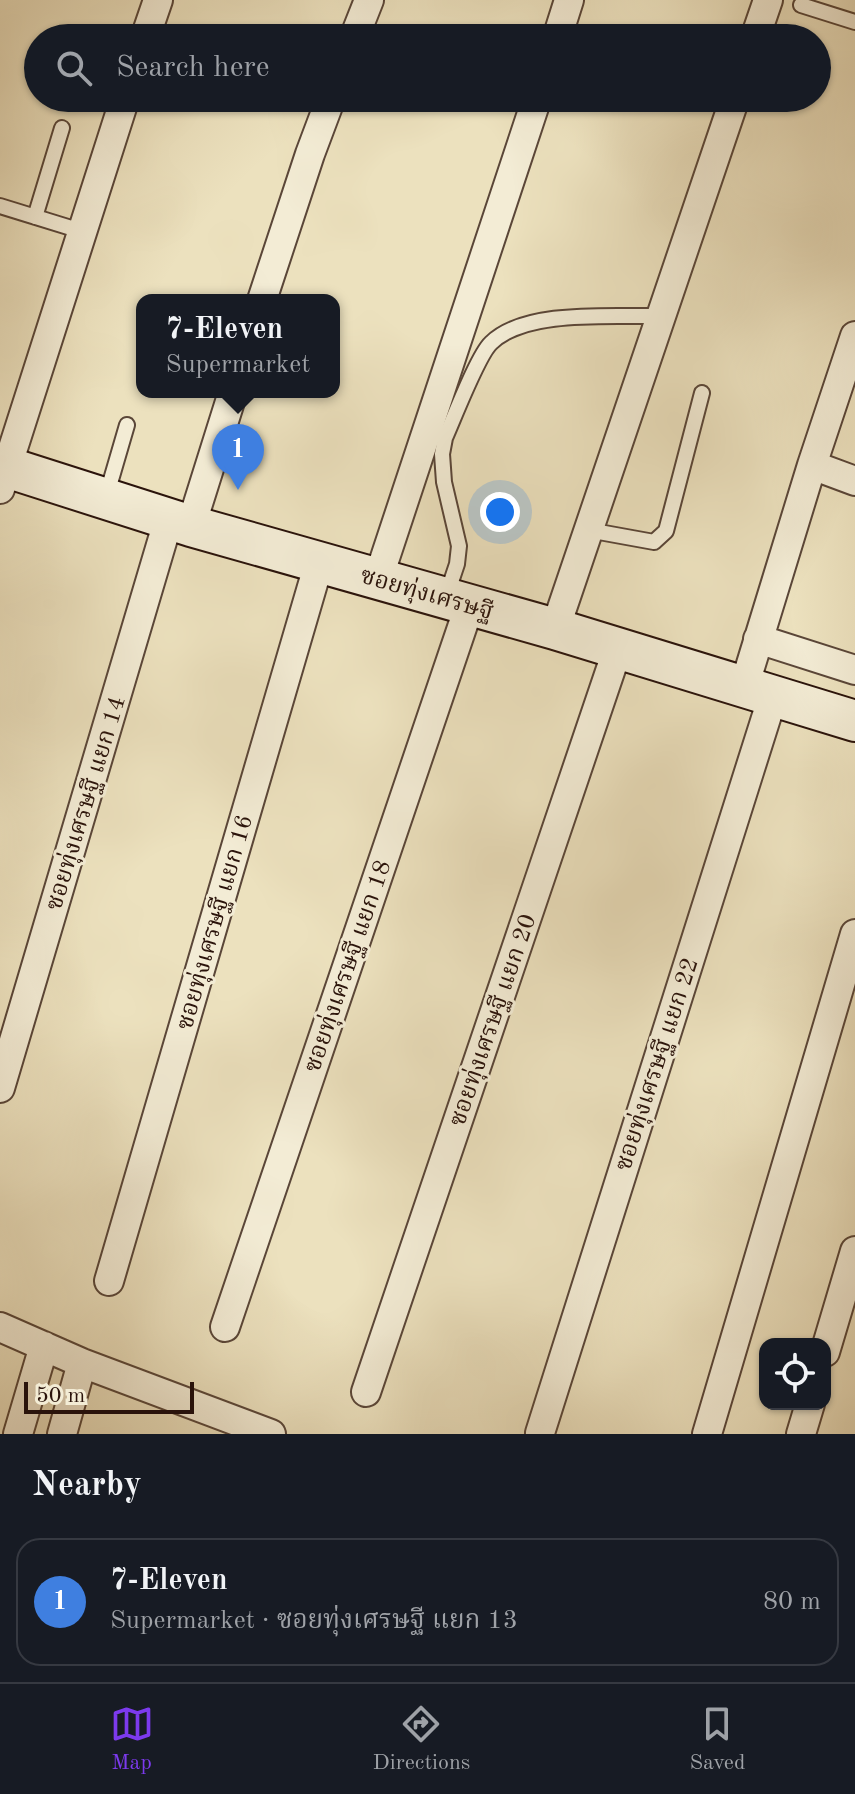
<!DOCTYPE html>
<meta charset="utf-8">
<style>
:root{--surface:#171b24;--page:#242831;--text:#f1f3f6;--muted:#9ea1a6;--line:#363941;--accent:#7c3aed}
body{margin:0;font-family:"Old Standard TT","Noto Serif Thai",serif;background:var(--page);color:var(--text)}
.controls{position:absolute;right:24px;bottom:24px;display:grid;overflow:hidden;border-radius:16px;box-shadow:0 2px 6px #0004}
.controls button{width:72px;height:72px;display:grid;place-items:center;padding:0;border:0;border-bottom:2px solid var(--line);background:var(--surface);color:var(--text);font:40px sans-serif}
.scale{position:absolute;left:24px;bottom:20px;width:170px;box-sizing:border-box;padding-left:8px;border:4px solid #2a130b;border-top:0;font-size:22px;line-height:28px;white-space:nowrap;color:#2a130b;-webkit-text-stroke:6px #f3ecd5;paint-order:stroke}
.you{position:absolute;left:500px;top:512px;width:28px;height:28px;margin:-20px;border:6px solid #fff;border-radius:50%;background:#1a73e8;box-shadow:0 0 0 12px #1a73e833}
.badge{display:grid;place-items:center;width:52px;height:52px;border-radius:50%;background:var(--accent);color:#fff;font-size:26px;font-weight:700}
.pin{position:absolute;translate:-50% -66px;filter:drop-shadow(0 2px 4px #0008)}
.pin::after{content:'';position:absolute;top:42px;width:28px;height:24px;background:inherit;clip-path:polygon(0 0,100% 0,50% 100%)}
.popup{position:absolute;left:136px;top:294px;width:204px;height:104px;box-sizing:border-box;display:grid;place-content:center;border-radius:16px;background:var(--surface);filter:drop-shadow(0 2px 6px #0005);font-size:26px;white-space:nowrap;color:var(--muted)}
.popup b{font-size:30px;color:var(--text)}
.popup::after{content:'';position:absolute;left:50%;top:100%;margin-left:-16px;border:16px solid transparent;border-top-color:var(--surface)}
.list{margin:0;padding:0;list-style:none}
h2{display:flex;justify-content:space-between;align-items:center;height:104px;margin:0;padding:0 32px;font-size:34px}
h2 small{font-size:26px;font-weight:400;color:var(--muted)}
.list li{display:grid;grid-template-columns:52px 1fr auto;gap:24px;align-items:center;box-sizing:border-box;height:128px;margin:0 16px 16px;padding:0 16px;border:2px solid var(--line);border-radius:24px}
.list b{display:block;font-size:30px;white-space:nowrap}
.list p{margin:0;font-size:26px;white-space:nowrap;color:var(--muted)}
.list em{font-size:26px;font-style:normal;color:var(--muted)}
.icon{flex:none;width:44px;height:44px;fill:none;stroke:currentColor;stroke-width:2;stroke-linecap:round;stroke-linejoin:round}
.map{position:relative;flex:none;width:855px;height:1434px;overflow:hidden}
.search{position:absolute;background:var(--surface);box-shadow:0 2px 6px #0004;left:24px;right:24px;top:24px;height:88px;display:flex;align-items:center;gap:20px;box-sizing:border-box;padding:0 28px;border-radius:44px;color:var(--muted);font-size:30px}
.sheet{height:248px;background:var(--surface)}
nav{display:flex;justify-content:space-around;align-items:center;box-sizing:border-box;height:112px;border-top:2px solid var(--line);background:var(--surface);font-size:22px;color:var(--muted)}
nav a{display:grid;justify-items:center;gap:4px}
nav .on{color:var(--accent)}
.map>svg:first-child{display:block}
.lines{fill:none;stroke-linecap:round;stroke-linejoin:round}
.service-casing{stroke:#5a4638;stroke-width:18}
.minor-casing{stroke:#5a4638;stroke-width:32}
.secondary-casing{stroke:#2a130b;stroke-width:44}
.service{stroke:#f3ecd5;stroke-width:14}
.minor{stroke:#f3ecd5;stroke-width:28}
.secondary{stroke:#f3ecd5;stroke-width:40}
.labels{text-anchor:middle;stroke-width:6;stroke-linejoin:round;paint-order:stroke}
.street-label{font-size:24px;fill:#2a130b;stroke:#f3ecd5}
</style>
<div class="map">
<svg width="855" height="1434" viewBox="0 0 855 1434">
<rect width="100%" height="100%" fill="#ece1be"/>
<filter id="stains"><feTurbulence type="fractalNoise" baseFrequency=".0025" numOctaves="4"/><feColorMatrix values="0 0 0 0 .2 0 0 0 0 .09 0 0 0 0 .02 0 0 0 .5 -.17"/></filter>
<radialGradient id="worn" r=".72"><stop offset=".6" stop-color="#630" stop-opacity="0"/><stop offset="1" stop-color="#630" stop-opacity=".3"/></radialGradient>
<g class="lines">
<g class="service-casing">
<path id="service" d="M801,5L855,22
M665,37L668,38
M0,206L81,231
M35,217L62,128
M106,497L127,425
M588,530L654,542L666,531L702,393
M447,594L457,564L459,546L444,482L442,454L445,438C454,418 478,355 491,343C525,309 613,317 659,316"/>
</g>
<g class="minor-casing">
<path id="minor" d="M145,38L158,0
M354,38L369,0
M557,38L569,0
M755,38L768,0
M262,300L310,154L331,98
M812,465L855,481
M0,489L125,98
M191,526L233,392
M378,579L537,98
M555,629L735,98
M758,639L855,670
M744,687L812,465L855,336
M0,1088L169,518
M109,1281L319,563
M0,1327L82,1363L271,1434
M225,1327L470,604
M825,1352L855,1251
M366,1392L618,648
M540,1433L773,696
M18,1434L44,1346
M62,1434L82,1363
M707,1434L855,934
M801,1434L810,1404"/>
</g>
<g class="secondary-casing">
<path id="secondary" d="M0,465L191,526L555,629L855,721"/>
</g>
<use href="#service" class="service"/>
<use href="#minor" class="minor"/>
<use href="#secondary" class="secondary"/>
</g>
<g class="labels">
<g class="street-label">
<text transform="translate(427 593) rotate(16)" y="8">ซอยทุ่งเศรษฐี</text>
<text transform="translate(85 803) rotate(-73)" y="8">ซอยทุ่งเศรษฐี แยก 14</text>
<text transform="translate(214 922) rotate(-74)" y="8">ซอยทุ่งเศรษฐี แยก 16</text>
<text transform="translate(347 966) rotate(-71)" y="8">ซอยทุ่งเศรษฐี แยก 18</text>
<text transform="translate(492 1020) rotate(-71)" y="8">ซอยทุ่งเศรษฐี แยก 20</text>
<text transform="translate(656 1064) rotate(-72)" y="8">ซอยทุ่งเศรษฐี แยก 22</text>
</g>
</g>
<rect width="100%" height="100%" filter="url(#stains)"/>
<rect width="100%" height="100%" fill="url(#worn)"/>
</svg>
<div class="controls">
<button><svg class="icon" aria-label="locate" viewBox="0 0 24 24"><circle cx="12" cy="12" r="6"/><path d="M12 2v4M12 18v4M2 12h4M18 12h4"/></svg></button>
</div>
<div class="scale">50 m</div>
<div class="you"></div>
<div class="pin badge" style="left:238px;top:490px;background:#3f7fe0">1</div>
<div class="popup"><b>7-Eleven</b>Supermarket</div>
<div class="search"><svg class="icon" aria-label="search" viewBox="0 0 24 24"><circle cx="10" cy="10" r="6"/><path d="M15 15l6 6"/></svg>Search here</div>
</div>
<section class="sheet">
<h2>Nearby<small></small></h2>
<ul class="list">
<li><span class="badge" style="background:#3f7fe0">1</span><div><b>7-Eleven</b><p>Supermarket · ซอยทุ่งเศรษฐี แยก 13</p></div><em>80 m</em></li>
</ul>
</section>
<nav>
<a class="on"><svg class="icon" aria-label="map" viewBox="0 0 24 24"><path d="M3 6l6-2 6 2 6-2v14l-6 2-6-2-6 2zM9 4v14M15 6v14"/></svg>Map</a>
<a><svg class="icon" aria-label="directions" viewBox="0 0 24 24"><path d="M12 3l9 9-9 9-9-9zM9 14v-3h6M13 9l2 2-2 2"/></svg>Directions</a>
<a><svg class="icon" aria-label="saved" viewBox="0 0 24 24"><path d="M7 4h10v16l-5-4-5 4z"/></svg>Saved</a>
</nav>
